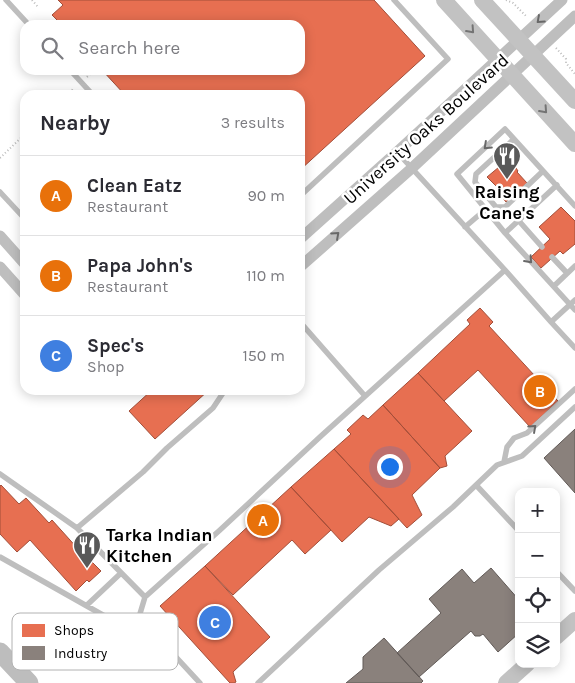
<!DOCTYPE html>
<meta charset="utf-8">
<style>
:root{--surface:#fff;--page:#f2f2f3;--text:#2b2b33;--muted:#7c7c81;--line:#e1e1e2;--accent:#b45309}
body{margin:0;font-family:Karla,sans-serif;background:var(--page);color:var(--text)}
.controls{position:absolute;right:15px;bottom:15px;display:grid;overflow:hidden;border-radius:10px;box-shadow:0 2px 12px #0003}
.controls button{width:45px;height:45px;display:grid;place-items:center;padding:0;border:0;border-bottom:1px solid var(--line);background:var(--surface);color:var(--text);font:25px sans-serif}
.you{position:absolute;left:389px;top:466px;width:18px;height:18px;margin:-12px;border:4px solid #fff;border-radius:50%;background:#1a73e8;box-shadow:0 0 0 8px #1a73e833}
.badge{display:grid;place-items:center;width:32px;height:32px;border-radius:50%;background:var(--accent);color:#fff;font-size:16px;font-weight:700}
.pin{position:absolute;translate:-50% -50%;border:2px solid #fff;box-shadow:0 1px 5px #0006}
.list{margin:0;padding:0;list-style:none}
h2{display:flex;justify-content:space-between;align-items:center;height:65px;margin:0;padding:0 20px;font-size:21px}
h2 small{font-size:16px;font-weight:400;color:var(--muted)}
.list li{display:grid;grid-template-columns:32px 1fr auto;gap:15px;align-items:center;box-sizing:border-box;height:80px;padding:0 20px;border-top:1px solid var(--line)}
.list b{display:block;font-size:19px;white-space:nowrap}
.list p{margin:0;font-size:16px;white-space:nowrap;color:var(--muted)}
.list em{font-size:16px;font-style:normal;color:var(--muted)}
.icon{flex:none;width:28px;height:28px;fill:none;stroke:currentColor;stroke-width:2;stroke-linecap:round;stroke-linejoin:round}
.map{position:relative;flex:none;width:575px;height:683px;overflow:hidden}
.search{position:absolute;background:var(--surface);box-shadow:0 2px 12px #0003;left:20px;top:20px;width:285px;height:55px;display:flex;align-items:center;gap:12px;box-sizing:border-box;padding:0 18px;border-radius:15px;color:var(--muted);font-size:19px}
.panel{position:absolute;background:var(--surface);box-shadow:0 2px 12px #0003;left:20px;top:90px;width:285px;height:305px;border-radius:15px}
.map>svg:first-child{display:block}
.shops{fill:#e76f51;stroke:#a24e39}
.industry{fill:#8a817c;stroke:#615a57}
.lines{fill:none;stroke-linecap:round;stroke-linejoin:round}
.river{stroke:#bdbdbd;stroke-width:19}
.path{stroke:#b9b9b9;stroke-width:2;stroke-dasharray:1 2.5;stroke-linecap:butt}
.service{stroke:#bebebe;stroke-width:5.5}
.minor{stroke:#bebebe;stroke-width:11}
.secondary{stroke:#c2c2c2;stroke-width:16}
.oneway{stroke:#686868}
.oneway2{stroke:#747474}
.labels{text-anchor:middle;stroke-width:5;stroke-linejoin:round;paint-order:stroke}
.street-label{font-size:18px;fill:#000;stroke:#fff}
.poi-label{font-size:18px;font-weight:bold;fill:#000;stroke:#fff}
.key{fill:#fff;stroke:#b2b2b2;stroke-width:1}
.key-label{font-size:14px;fill:#000}
</style>
<div class="map">
<svg width="575" height="683" viewBox="0 0 575 683">
<rect width="100%" height="100%" fill="#fff"/>
<path class="shops" d="M58,0H374L425,56L300,170V95H125L102,70H300V25H62L52,15L63,5Z
M512,155L518,161L514,165L518,171L517,172L527,183L506,202L502,197L500,199L493,192L498,188L487,177L499,167L496,164L503,158L506,161Z
M561,207L575,221V244L563,254L560,251L541,268L531,257L550,239L539,227Z
M480,308L493,322L489,326L558,401L530,427L478,370L444,401L418,373L470,324L467,320Z
M418,373L472,431L445,456L447,466L440,468L383,405Z
M152,390H209L155,439L129,411Z
M383,405L440,468L412,495L422,515L407,528L334,449L351,434L347,430L363,415L368,419Z
M334,449L399,519L391,526L369,517L342,542L291,487Z
M1,485L19,504L26,498L49,523L52,520L88,560L89,559L101,571L89,582L87,580L76,591L30,540L17,552L0,534V486Z
M291,487L331,530L305,554L292,540L233,595L205,566Z
M205,566L270,637L233,672L236,682L234,683H230L160,606Z"/>
<path class="industry" d="M575,429V493L544,458Z
M491,568L519,600V633L498,652L483,634L480,636H475L471,631L419,677L397,653L441,613L429,599L462,569L474,583Z
M384,638L423,681L421,683H346L363,669V657Z"/>
<g class="lines">
<path class="river" d="M0,652L29,683"/>
<path class="path" d="M32,0L38,7
M506,0L513,3L527,17
M556,48L566,59V63L575,74
M87,77L94,70
M67,95L74,88
M0,158L25,134"/>
<path class="service" d="M6,0L29,25
M70,70L93,95
M514,139L476,174L475,182L496,207H505L543,171
M0,192L25,219
M300,196L448,59L394,0
M575,206L505,129L457,174L505,233L575,310
M519,221L542,247
M465,227L486,209
M505,233L557,185
M552,257L567,273
M505,270L551,322L575,300
M554,286L575,266
M300,322L365,396
M551,322L575,348
M225,390L213,408L167,448L143,472L77,528L145,597L220,530L321,436L505,270L397,152
M504,462L507,447L514,438L527,433L575,389
M0,474L77,528
M476,485L519,531
M0,557L117,623L139,617L200,683
M556,571L575,591
M87,605L121,573
M139,617L145,597
M258,683L379,570L453,507L497,465L522,456L575,407"/>
<path class="minor" d="M0,236L25,264
M300,239L397,152L562,0
M0,267L25,295
M300,267L412,168L575,16"/>
<path class="secondary" d="M444,0L575,144
M482,0L575,101
M556,637L575,620
M506,683L527,664"/>
</g>
<defs><path id="oneway-chevron" d="M-2-3.5L2.5 0L-2 3.5" fill="none" stroke-width="1.6" stroke-linecap="round" stroke-linejoin="round" transform="scale(1.25)"/></defs>
<g class="oneway">
<use href="#oneway-chevron" transform="translate(540 20) rotate(138)"/>
<use href="#oneway-chevron" transform="translate(487 146) rotate(137)"/>
<use href="#oneway-chevron" transform="translate(336 235) rotate(-42)"/>
<use href="#oneway-chevron" transform="translate(529 260) rotate(48)"/>
<use href="#oneway-chevron" transform="translate(533 428) rotate(-42)"/>
</g>
<g class="oneway2">
<use href="#oneway-chevron" transform="translate(471 30) rotate(48)"/>
<use href="#oneway-chevron" transform="translate(544 110) rotate(48)"/>
</g>
<defs>
<g id="restaurant-pin" transform="scale(1.4375)"><path d="M0 17L-7.5 6A9.5 9.5 0 1 1 7.5 6Z" fill="#595959" stroke="#fff"/><path d="M-5-6h1v4h1v-4h1v4h1v-4h1v5L-1.5 .5V6h-2V.5L-5-1ZM5-6V6H3V1.5H1.5Q1.5-4 5-6Z" fill="#fff"/></g>
</defs>
<g fill-rule="evenodd">
<use href="#restaurant-pin" x="507" y="156"/>
<use href="#restaurant-pin" x="87" y="545"/>
</g>
<g class="labels">
<g class="street-label">
<text transform="translate(426 129) rotate(-42)" y="6">University Oaks Boulevard</text>
</g>
<g class="poi-label">
<text x="507" y="198">Raising<tspan x="507" dy="21">Cane's</tspan></text>
<text x="106" y="541" text-anchor="start">Tarka Indian<tspan x="106" dy="21">Kitchen</tspan></text>
</g>
</g>
<rect x="12" y="613" width="166" height="57" rx="8" class="key"/>
<rect x="22" y="624" width="23" height="13" fill="#e76f51"/>
<rect x="22" y="646" width="23" height="14" fill="#8a817c"/>
<g class="key-label">
<text x="54" y="635">Shops</text>
<text x="54" y="658">Industry</text>
</g>
</svg>
<div class="controls">
<button>+</button>
<button>−</button>
<button><svg class="icon" aria-label="locate" viewBox="0 0 24 24"><circle cx="12" cy="12" r="6"/><path d="M12 2v4M12 18v4M2 12h4M18 12h4"/></svg></button>
<button><svg class="icon" aria-label="layers" viewBox="0 0 24 24"><path d="M12 4l9 5-9 5-9-5zM3 14l9 5 9-5"/></svg></button>
</div>
<div class="you"></div>
<div class="pin badge" style="left:263px;top:520px;background:#e8710a">A</div>
<div class="pin badge" style="left:540px;top:391px;background:#e8710a">B</div>
<div class="pin badge" style="left:215px;top:622px;background:#3f7fe0">C</div>
<div class="search"><svg class="icon" aria-label="search" viewBox="0 0 24 24"><circle cx="10" cy="10" r="6"/><path d="M15 15l6 6"/></svg>Search here</div>
<section class="panel">
<h2>Nearby<small>3 results</small></h2>
<ul class="list">
<li><span class="badge" style="background:#e8710a">A</span><div><b>Clean Eatz</b><p>Restaurant</p></div><em>90 m</em></li>
<li><span class="badge" style="background:#e8710a">B</span><div><b>Papa John's</b><p>Restaurant</p></div><em>110 m</em></li>
<li><span class="badge" style="background:#3f7fe0">C</span><div><b>Spec's</b><p>Shop</p></div><em>150 m</em></li>
</ul>
</section>
</div>
